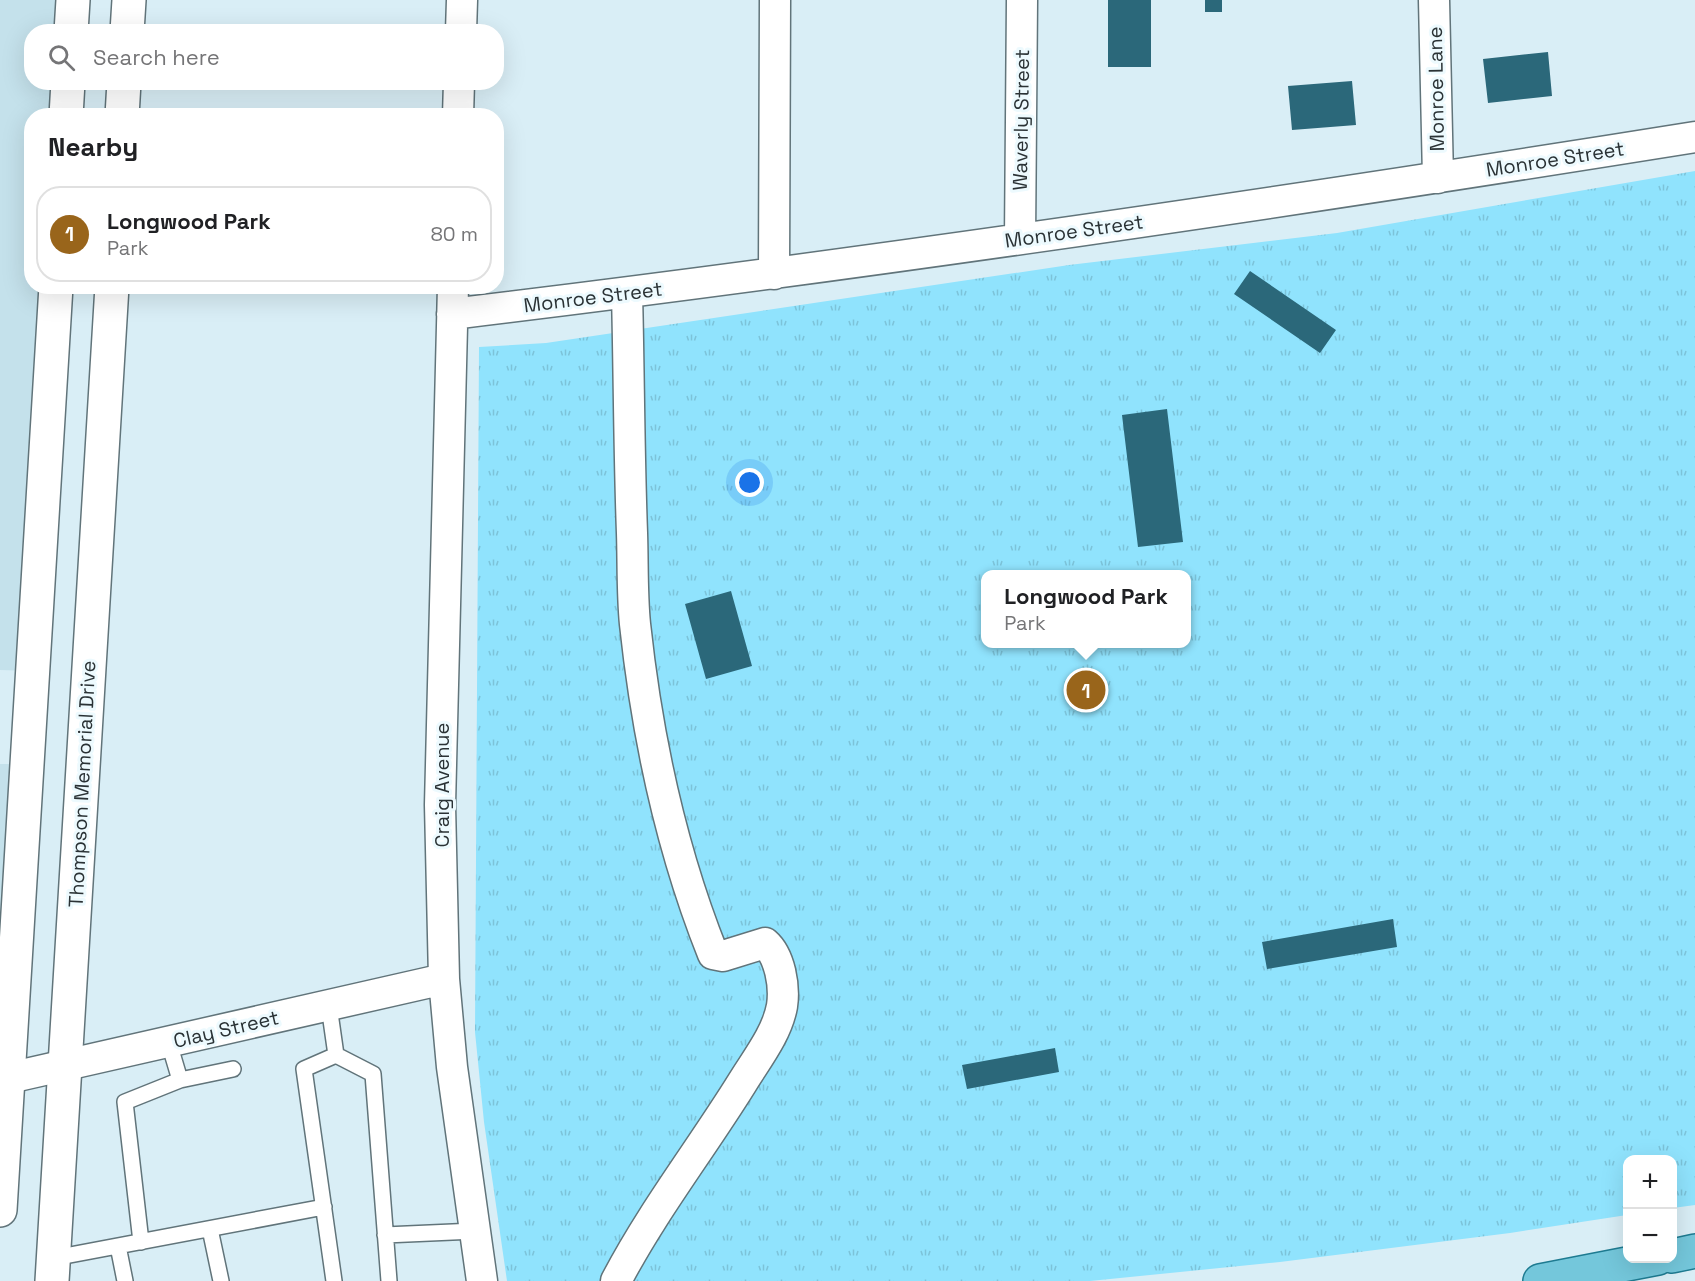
<!DOCTYPE html>
<meta charset="utf-8">
<style>
:root{--surface:#fff;--page:#f2f2f2;--text:#202124;--muted:#757577;--line:#e0e0e0;--accent:#99651b}
body{margin:0;font-family:"Space Grotesk",sans-serif;background:var(--page);color:var(--text)}
.controls{position:absolute;right:18px;bottom:18px;display:grid;overflow:hidden;border-radius:12px;box-shadow:0 6px 24px #0002}
.controls button{width:54px;height:54px;display:grid;place-items:center;padding:0;border:0;border-bottom:2px solid var(--line);background:var(--surface);color:var(--text);font:30px sans-serif}
.you{position:absolute;left:750px;top:483px;width:21px;height:21px;margin:-15px;border:4px solid #fff;border-radius:50%;background:#1a73e8;box-shadow:0 0 0 9px #1a73e833}
.badge{display:grid;place-items:center;width:39px;height:39px;border-radius:50%;background:var(--accent);color:#fff;font-size:20px;font-weight:700}
.pin{position:absolute;translate:-50% -50%;border:3px solid #fff;box-shadow:0 2px 6px #0006}
.popup{position:absolute;left:981px;top:570px;width:210px;height:78px;box-sizing:border-box;display:grid;place-content:center;border-radius:12px;background:var(--surface);filter:drop-shadow(0 2px 4px #0005);font-size:20px;white-space:nowrap;color:var(--muted)}
.popup b{font-size:22px;color:var(--text)}
.popup::after{content:'';position:absolute;left:50%;top:100%;margin-left:-12px;border:12px solid transparent;border-top-color:var(--surface)}
.list{margin:0;padding:0;list-style:none}
h2{display:flex;justify-content:space-between;align-items:center;height:78px;margin:0;padding:0 24px;font-size:26px}
h2 small{font-size:20px;font-weight:400;color:var(--muted)}
.list li{display:grid;grid-template-columns:39px 1fr auto;gap:18px;align-items:center;box-sizing:border-box;height:96px;margin:0 12px 12px;padding:0 12px;border:2px solid var(--line);border-radius:24px}
.list b{display:block;font-size:22px;white-space:nowrap}
.list p{margin:0;font-size:20px;white-space:nowrap;color:var(--muted)}
.list em{font-size:20px;font-style:normal;color:var(--muted)}
.icon{flex:none;width:33px;height:33px;fill:none;stroke:currentColor;stroke-width:2;stroke-linecap:round;stroke-linejoin:round}
.map{position:relative;flex:none;width:1695px;height:1281px;overflow:hidden}
.search{position:absolute;background:var(--surface);box-shadow:0 6px 24px #0002;left:24px;top:24px;width:480px;height:66px;display:flex;align-items:center;gap:15px;box-sizing:border-box;padding:0 21px;border-radius:24px;color:var(--muted);font-size:22px}
.panel{position:absolute;background:var(--surface);box-shadow:0 6px 24px #0002;left:24px;top:108px;width:480px;height:186px;border-radius:24px}
.map>svg:first-child{display:block}
.built{fill:#c4e1eb}
.park{fill:url(#park-tufts);fill-rule:evenodd}
.building{fill:#2b687a}
.lines{fill:none;stroke-linecap:round;stroke-linejoin:round}
.service-casing{stroke:#61747a;stroke-width:18}
.minor-casing{stroke:#61747a;stroke-width:33}
.secondary-casing{stroke:#61747a;stroke-width:36}
.primary-casing{stroke:#1e7b91;stroke-width:36}
.service{stroke:#fff;stroke-width:15}
.minor{stroke:#fff;stroke-width:30}
.secondary{stroke:#fff;stroke-width:33}
.primary{stroke:#74c7db;stroke-width:33}
.labels{text-anchor:middle;stroke-width:6;stroke-linejoin:round;paint-order:stroke}
.street-label{font-size:20px;fill:#2a3235;stroke:#edfafe}
</style>
<div class="map">
<svg width="1695" height="1281" viewBox="0 0 1695 1281">
<defs>
<pattern id="park-tufts" width="24" height="20" patternUnits="userSpaceOnUse" patternTransform="scale(1.5)"><rect width="24" height="20" fill="#90e3fd"/><path d="M3 7l-1-3M5 7V3M7 7l1-3M15 17l-1-3M17 17v-4M19 17l1-3" fill="none" stroke="#7cc3d9"/></pattern>
</defs>
<rect width="100%" height="100%" fill="#d9eef6"/>
<path class="built" d="M0,0H73L71,31L32,32V82L68,83L66,115L32,116V286L56,287L33,671L0,670Z
M0,764H27L0,1080Z"/>
<path class="park" d="M1695,171V1205L1673,1208L1672,1160H1628L1627,1215L1510,1233L1280,1262L1090,1281H507L484,1122L475,1032L479,347L546,343L1069,265L1337,233ZM986,574H1186V644H986Z"/>
<path class="building" d="M1108,0H1151V67H1108Z
M1205,0H1222V12H1205Z
M1548,52L1552,96L1488,103L1483,59Z
M1352,81L1356,125L1292,130L1288,86Z
M1250,271L1336,330L1320,353L1234,294Z
M1167,409L1183,542L1138,547L1122,415Z
M731,591L752,666L706,679L685,604Z
M1393,919L1397,947L1267,969L1262,942Z
M1055,1048L1059,1072L967,1089L962,1065Z"/>
<g class="lines">
<g class="service-casing">
<path id="service" d="M329,1006L336,1055
M180,1080L233,1069
M210,1229L221,1281
M385,1235L475,1231
M141,1242L125,1102L180,1080L169,1043
M118,1246L125,1281
M54,1258L324,1207
M334,1281L304,1069L336,1055L373,1074L389,1281"/>
</g>
<g class="minor-casing">
<path id="minor" d="M1434,0L1438,178
M461,32L462,0
M458,116L459,82
M1020,239L1022,0
M774,274L775,0
M453,286L440,805L444,979L452,1067L482,1281
M452,314C868,264 1282,203 1695,137
M0,1080L444,979
M616,1281C652,1212 701,1149 742,1083C756,1060 777,1034 782,1006C785,986 780,956 765,943L723,956L713,954C671,849 647,736 635,624C632,594 633,563 632,533C629,453 629,373 627,293"/>
</g>
<g class="secondary-casing">
<path id="secondary" d="M71,32L73,0
M127,32L129,0
M66,116L68,82
M122,116L124,82
M0,1210L56,286
M52,1281L112,286"/>
</g>
<g class="primary-casing">
<path id="primary" d="M1672,1256L1695,1251
M1540,1281L1658,1258"/>
</g>
<use href="#service" class="service"/>
<use href="#minor" class="minor"/>
<use href="#secondary" class="secondary"/>
<use href="#primary" class="primary"/>
</g>
<g class="labels">
<g class="street-label">
<text transform="translate(1436 89) rotate(-91)" y="7">Monroe Lane</text>
<text transform="translate(1021 120) rotate(-89)" y="7">Waverly Street</text>
<text transform="translate(1555 159) rotate(-9)" y="7">Monroe Street</text>
<text transform="translate(1074 231) rotate(-8)" y="7">Monroe Street</text>
<text transform="translate(593 297) rotate(-7)" y="7">Monroe Street</text>
<text transform="translate(82 784) rotate(-87)" y="7">Thompson Memorial Drive</text>
<text transform="translate(442 785) rotate(-90)" y="7">Craig Avenue</text>
<text transform="translate(226 1029) rotate(-13)" y="7">Clay Street</text>
</g>
</g>
</svg>
<div class="controls">
<button>+</button>
<button>−</button>
</div>
<div class="you"></div>
<div class="pin badge" style="left:1086px;top:690px">1</div>
<div class="popup"><b>Longwood Park</b>Park</div>
<div class="search"><svg class="icon" aria-label="search" viewBox="0 0 24 24"><circle cx="10" cy="10" r="6"/><path d="M15 15l6 6"/></svg>Search here</div>
<section class="panel">
<h2>Nearby<small></small></h2>
<ul class="list">
<li><span class="badge">1</span><div><b>Longwood Park</b><p>Park</p></div><em>80 m</em></li>
</ul>
</section>
</div>
